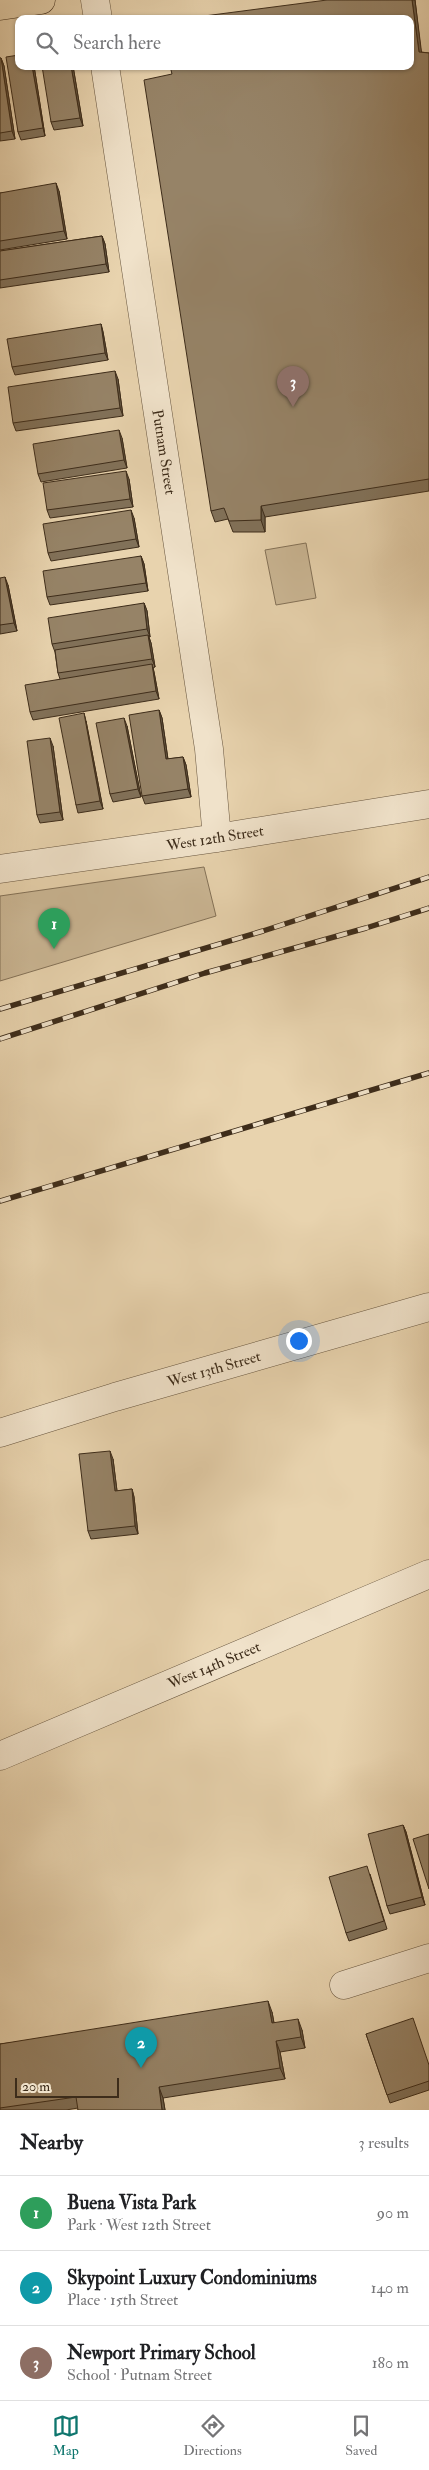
<!DOCTYPE html>
<meta charset="utf-8">
<style>
:root{--surface:#fff;--page:#f2f2f2;--text:#202124;--muted:#757577;--line:#e0e0e0;--accent:#0f766e}
body{margin:0;font-family:"IM FELL Double Pica",serif;background:var(--page);color:var(--text)}
.scale{position:absolute;left:15px;bottom:12px;width:104px;box-sizing:border-box;padding-left:5px;border:2px solid #3d2c1a;border-top:0;font-size:14px;line-height:18px;white-space:nowrap;color:#3d2c1a;-webkit-text-stroke:4px #f0e2ca;paint-order:stroke}
.you{position:absolute;left:298px;top:1340px;width:18px;height:18px;margin:-12px;border:4px solid #fff;border-radius:50%;background:#1a73e8;box-shadow:0 0 0 8px #1a73e833}
.badge{display:grid;place-items:center;width:32px;height:32px;border-radius:50%;background:var(--accent);color:#fff;font-size:16px;font-weight:700}
.pin{position:absolute;translate:-50% -41px;filter:drop-shadow(0 1px 2px #0008)}
.pin::after{content:'';position:absolute;top:26px;width:18px;height:15px;background:inherit;clip-path:polygon(0 0,100% 0,50% 100%)}
.list{margin:0;padding:0;list-style:none}
h2{display:flex;justify-content:space-between;align-items:center;height:65px;margin:0;padding:0 20px;font-size:21px}
h2 small{font-size:16px;font-weight:400;color:var(--muted)}
.list li{display:grid;grid-template-columns:32px 1fr auto;gap:15px;align-items:center;box-sizing:border-box;height:75px;padding:0 20px;border-top:1px solid var(--line)}
.list b{display:block;font-size:19px;white-space:nowrap}
.list p{margin:0;font-size:16px;white-space:nowrap;color:var(--muted)}
.list em{font-size:16px;font-style:normal;color:var(--muted)}
.icon{flex:none;width:28px;height:28px;fill:none;stroke:currentColor;stroke-width:2;stroke-linecap:round;stroke-linejoin:round}
.map{position:relative;flex:none;width:429px;height:2110px;overflow:hidden}
.search{position:absolute;background:var(--surface);box-shadow:0 1px 4px #0004;left:15px;right:15px;top:15px;height:55px;display:flex;align-items:center;gap:12px;box-sizing:border-box;padding:0 18px;border-radius:10px;color:var(--muted);font-size:19px}
.sheet{height:290px;background:var(--surface)}
nav{display:flex;justify-content:space-around;align-items:center;box-sizing:border-box;height:70px;border-top:1px solid var(--line);background:var(--surface);font-size:14px;color:var(--muted)}
nav a{display:grid;justify-items:center;gap:2px}
nav .on{color:var(--accent)}
.map>svg:first-child{display:block}
.green{fill:#cbb795;stroke:#847258}
.lines{fill:none;stroke-linecap:round;stroke-linejoin:round}
.minor-casing{stroke:#68563f;stroke-width:29}
.major-casing{stroke:#3d2c1a;stroke-width:29}
.minor{stroke:#f0e2ca;stroke-width:28}
.major{stroke:#e8d3ae;stroke-width:28}
.rail-casing{stroke:#3d2c1a;stroke-width:5.5}
.rail{stroke:#f0e2ca;stroke-width:4;stroke-dasharray:11;stroke-linecap:butt}
.wall{fill:#817159;stroke:#3d2c1a}
.shaded-wall{fill:#695c48;stroke:#3d2c1a}
.building{fill:#968367;stroke:#3d2c1a}
.labels{text-anchor:middle;stroke-width:4;stroke-linejoin:round;paint-order:stroke}
.street-label{font-size:15px;fill:#3d2c1a;stroke:#f0e2ca}
</style>
<div class="map">
<svg width="429" height="2110" viewBox="0 0 429 2110">
<rect width="100%" height="100%" fill="#e8d3ae"/>
<filter id="stains"><feTurbulence type="fractalNoise" baseFrequency=".004" numOctaves="4"/><feColorMatrix values="0 0 0 0 .2 0 0 0 0 .09 0 0 0 0 .02 0 0 0 .5 -.17"/></filter>
<radialGradient id="worn" r=".72"><stop offset=".6" stop-color="#630" stop-opacity="0"/><stop offset="1" stop-color="#630" stop-opacity=".3"/></radialGradient>
<path class="green" d="M306,543L316,598L276,605L265,550Z
M204,867L216,916L0,981V896Z"/>
<g class="lines">
<g class="minor-casing">
<path id="minor" d="M95,0L98,19
M105,66L209,749L217,838
M0,869L217,838L429,804
M0,1433L115,1397L429,1307
M0,1756L429,1574
M344,1985L429,1958"/>
</g>
<g class="major-casing">
<path id="major" d="M0,6L41,0"/>
</g>
<use href="#minor" class="minor"/>
<use href="#major" class="major"/>
<g class="rail-casing">
<path id="rail" d="M0,1009L263,931L429,877
M0,1039L205,973L366,928L429,908
M0,1201L429,1073"/>
</g>
<use href="#rail" class="rail"/>
</g>
<path class="wall" d="M327,0H415L421,52L429,53V491L265,517V532H233L228,519L215,522L211,511L410,66Z
M0,58H1L4,66L15,139L0,141Z
M19,66H34L45,136L21,140L18,132Z
M73,66L83,126L54,130L51,122Z
M59,191L67,239L0,250V193Z
M102,236L105,244L109,272L0,288V251Z
M101,324L103,332L108,360L15,375L12,367Z
M118,379L123,416L16,431L13,423Z
M122,438L127,468L41,482L38,474Z
M129,479L133,507L50,518L47,510Z
M134,518L139,547L51,561L48,553Z
M141,556L144,564L148,591L50,605L47,597Z
M0,578L8,585L17,631L0,634Z
M144,603L147,611L150,637H149L151,643L155,667L153,668L154,672L159,699L33,720L30,712L60,679L58,673L55,652L52,644Z
M159,710L162,718L168,759L183,757L186,765L191,797L145,804L142,796Z
M86,721L103,809L78,813L76,805Z
M127,726L141,797L113,802L110,794Z
M53,746L63,820L40,823L37,815Z
M113,1459L117,1491L132,1489L134,1497L138,1534L91,1539L88,1531Z
M403,1825L406,1832L425,1905L390,1914L387,1906Z
M370,1874L387,1929L349,1941L346,1933Z
M272,2012L274,2023L302,2030L305,2048L280,2052L285,2079L163,2098L165,2110H78V2108L66,2110H0V2044Z
M366,2034L429,2065V2090L390,2103Z"/>
<path class="shaded-wall" d="M412,0H415L423,64L419,52Z
M1,58L4,66L15,139L12,131Z
M32,66H34L45,136L43,128Z
M71,66H73L83,126L80,118Z
M56,183L59,191L67,239L64,231Z
M102,236L105,244L109,272L106,264Z
M101,324L103,332L108,360L105,353Z
M115,371L118,379L123,416L120,408Z
M119,430L122,438L127,468L124,460Z
M126,471L129,479L133,507L130,499Z
M261,506L265,517V532L261,520Z
M131,510L134,518L139,547L136,539Z
M141,556L144,564L148,591L146,583Z
M5,577L8,585L17,631L14,623Z
M144,603L147,611L150,637L147,629Z
M148,635L151,643L155,667L152,659Z
M152,664L154,672L159,699L156,691Z
M159,710L162,718L169,767L166,759Z
M84,713L86,721L103,809L100,801Z
M124,718L127,726L141,797L138,789Z
M50,738L53,746L63,820L60,812Z
M183,757L186,765L191,797L188,789Z
M110,1451L113,1459L118,1499L115,1491Z
M132,1489L134,1497L138,1534L135,1526Z
M403,1825L406,1832L425,1905L422,1897Z
M268,2001L272,2012L276,2034L272,2023Z
M298,2019L302,2030L305,2048L301,2037Z
M276,2041L280,2052L285,2079L280,2068Z
M159,2087L163,2098L165,2110H162Z"/>
<path class="building" d="M327,0H412L419,52L429,53V479L261,506V520L229,521L224,508L211,511L144,80L172,74L170,66H410V19H189V18Z
M19,55V66H32L43,128L18,132L6,57Z
M0,58H1L12,131L0,133Z
M42,66H71L80,118L51,122Z
M56,183L64,231L0,241V193Z
M102,236L106,264L0,280V251Z
M101,324L105,353L12,367L7,339Z
M115,371L120,408L13,423L8,387Z
M119,430L124,460L38,474L33,444Z
M126,471L130,499L47,510L43,483Z
M131,510L136,539L48,553L43,524Z
M141,556L146,583L47,597L43,571Z
M5,577L14,623L0,625V578Z
M144,603L147,629L52,644L48,618Z
M148,635L152,659L58,673L55,650Z
M152,664L156,691L30,712L25,685Z
M159,710L166,759L183,757L188,789L142,796L129,715Z
M84,713L100,801L76,805L59,718Z
M124,718L138,789L110,794L96,723Z
M50,738L60,812L37,815L27,741Z
M110,1451L115,1491L132,1489L135,1526L88,1531L79,1454Z
M403,1825L422,1897L387,1906L368,1834Z
M429,1834V1889L413,1839Z
M367,1866L384,1921L346,1933L329,1877Z
M268,2001L272,2023L298,2019L301,2037L276,2041L280,2068L159,2087L162,2110H78L76,2097L0,2108V2044Z
M413,2018L429,2065V2081L387,2095L366,2034Z"/>
<g class="labels">
<g class="street-label">
<text transform="translate(164 452) rotate(81)" y="5">Putnam Street</text>
<text transform="translate(215 838) rotate(-9)" y="5">West 12th Street</text>
<text transform="translate(214 1369) rotate(-16)" y="5">West 13th Street</text>
<text transform="translate(214 1665) rotate(-23)" y="5">West 14th Street</text>
</g>
</g>
<rect width="100%" height="100%" filter="url(#stains)"/>
<rect width="100%" height="100%" fill="url(#worn)"/>
</svg>
<div class="scale">20 m</div>
<div class="you"></div>
<div class="pin badge" style="left:54px;top:949px;background:#2e9e5b">1</div>
<div class="pin badge" style="left:141px;top:2068px;background:#0f9aa8">2</div>
<div class="pin badge" style="left:293px;top:407px;background:#8d6e63">3</div>
<div class="search"><svg class="icon" aria-label="search" viewBox="0 0 24 24"><circle cx="10" cy="10" r="6"/><path d="M15 15l6 6"/></svg>Search here</div>
</div>
<section class="sheet">
<h2>Nearby<small>3 results</small></h2>
<ul class="list">
<li><span class="badge" style="background:#2e9e5b">1</span><div><b>Buena Vista Park</b><p>Park · West 12th Street</p></div><em>90 m</em></li>
<li><span class="badge" style="background:#0f9aa8">2</span><div><b>Skypoint Luxury Condominiums</b><p>Place · 15th Street</p></div><em>140 m</em></li>
<li><span class="badge" style="background:#8d6e63">3</span><div><b>Newport Primary School</b><p>School · Putnam Street</p></div><em>180 m</em></li>
</ul>
</section>
<nav>
<a class="on"><svg class="icon" aria-label="map" viewBox="0 0 24 24"><path d="M3 6l6-2 6 2 6-2v14l-6 2-6-2-6 2zM9 4v14M15 6v14"/></svg>Map</a>
<a><svg class="icon" aria-label="directions" viewBox="0 0 24 24"><path d="M12 3l9 9-9 9-9-9zM9 14v-3h6M13 9l2 2-2 2"/></svg>Directions</a>
<a><svg class="icon" aria-label="saved" viewBox="0 0 24 24"><path d="M7 4h10v16l-5-4-5 4z"/></svg>Saved</a>
</nav>
